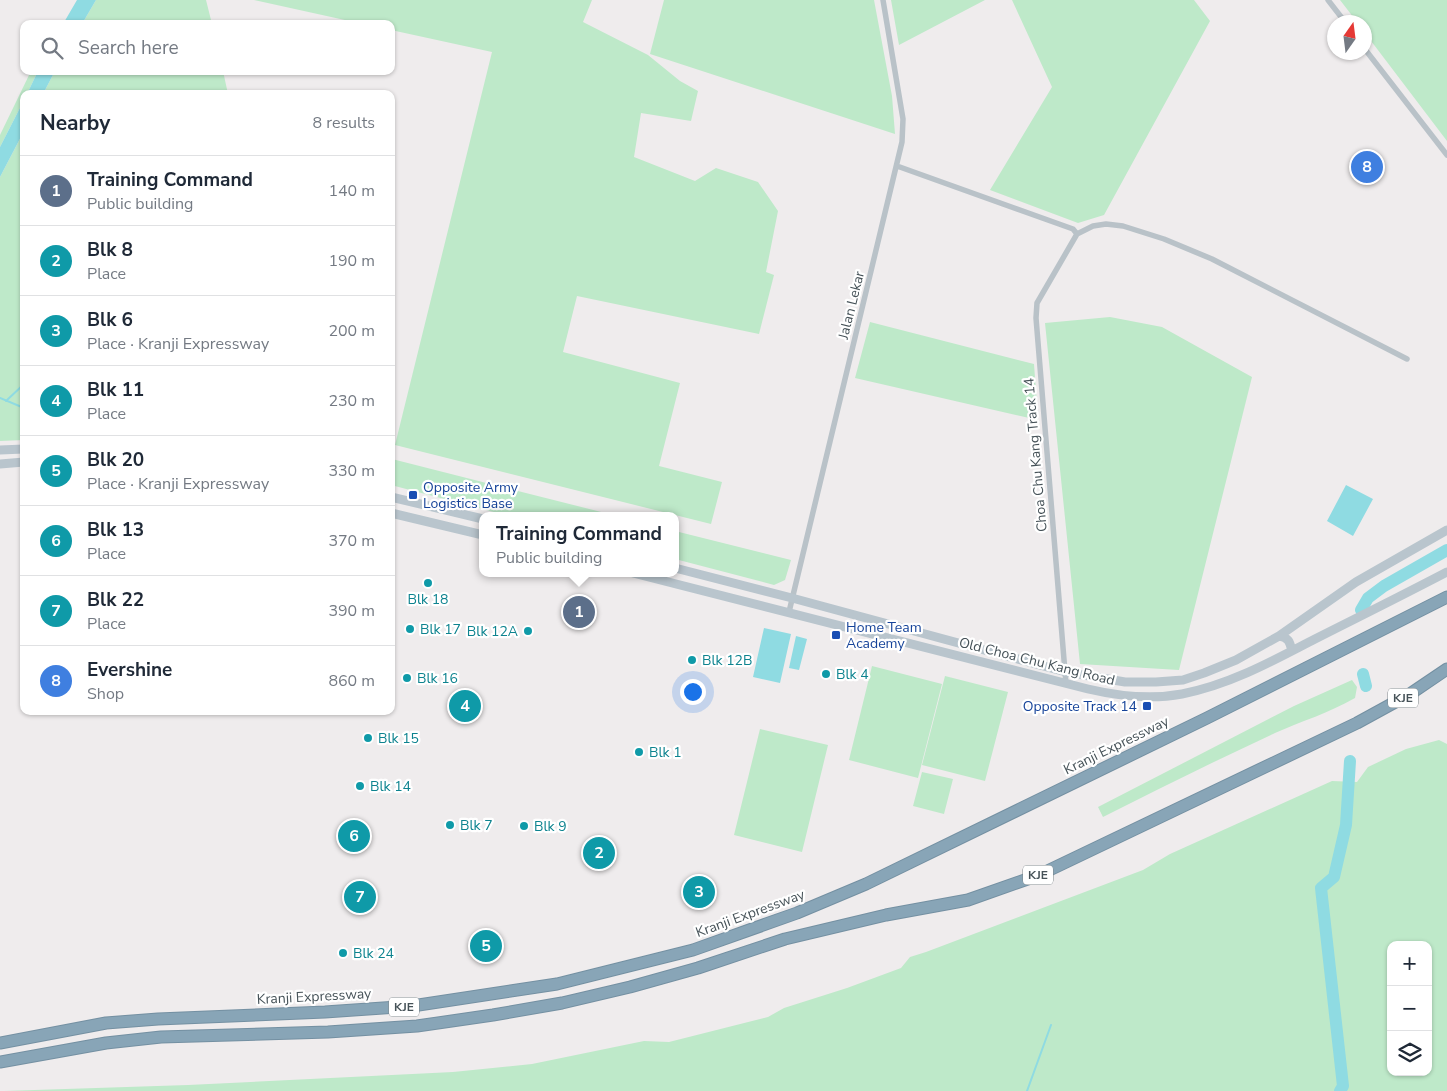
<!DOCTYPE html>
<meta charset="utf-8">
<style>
:root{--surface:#fff;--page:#f6f6f7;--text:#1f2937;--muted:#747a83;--line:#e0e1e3;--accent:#0f766e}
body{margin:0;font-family:"Nunito Sans",sans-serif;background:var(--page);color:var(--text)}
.controls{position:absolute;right:15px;bottom:15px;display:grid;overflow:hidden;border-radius:10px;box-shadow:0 1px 4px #0004}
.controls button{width:45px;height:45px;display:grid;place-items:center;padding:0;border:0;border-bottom:1px solid var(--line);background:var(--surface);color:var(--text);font:25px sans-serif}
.compass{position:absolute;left:1327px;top:15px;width:45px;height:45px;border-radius:50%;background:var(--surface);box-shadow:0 1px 4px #0004;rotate:14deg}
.you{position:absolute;left:692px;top:691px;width:18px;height:18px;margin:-12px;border:4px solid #fff;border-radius:50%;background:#1a73e8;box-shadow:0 0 0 8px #1a73e833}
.badge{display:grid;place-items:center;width:32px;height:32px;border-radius:50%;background:var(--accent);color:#fff;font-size:16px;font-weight:700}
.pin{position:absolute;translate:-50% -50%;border:2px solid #fff;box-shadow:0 1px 5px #0006}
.popup{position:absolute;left:479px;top:512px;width:200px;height:65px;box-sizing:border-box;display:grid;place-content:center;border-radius:10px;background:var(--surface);filter:drop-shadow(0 1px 4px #0005);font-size:16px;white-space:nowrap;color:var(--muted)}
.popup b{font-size:19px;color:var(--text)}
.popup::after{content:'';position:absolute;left:50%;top:100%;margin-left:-10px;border:10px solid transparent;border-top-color:var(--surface)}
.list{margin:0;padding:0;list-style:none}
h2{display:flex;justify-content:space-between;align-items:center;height:65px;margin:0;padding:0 20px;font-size:21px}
h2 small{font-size:16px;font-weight:400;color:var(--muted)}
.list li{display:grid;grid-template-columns:32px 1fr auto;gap:15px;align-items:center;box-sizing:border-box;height:70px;padding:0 20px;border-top:1px solid var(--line)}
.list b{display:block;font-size:19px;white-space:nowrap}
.list p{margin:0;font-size:16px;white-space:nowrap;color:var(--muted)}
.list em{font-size:16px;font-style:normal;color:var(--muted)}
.icon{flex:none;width:28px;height:28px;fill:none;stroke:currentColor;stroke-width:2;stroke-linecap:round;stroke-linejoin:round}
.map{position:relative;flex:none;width:1447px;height:1091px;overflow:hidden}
.search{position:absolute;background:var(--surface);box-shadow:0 1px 4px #0004;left:20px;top:20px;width:375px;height:55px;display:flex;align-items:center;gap:12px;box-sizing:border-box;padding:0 18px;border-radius:10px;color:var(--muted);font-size:19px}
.panel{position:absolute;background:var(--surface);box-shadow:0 1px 4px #0004;left:20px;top:90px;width:375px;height:625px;border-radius:10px}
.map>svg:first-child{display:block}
.green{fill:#bee9c9;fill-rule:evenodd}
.water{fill:#8fdbe2}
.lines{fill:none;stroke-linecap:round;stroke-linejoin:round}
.stream{stroke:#8fdbe2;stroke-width:2}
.river{stroke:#8fdbe2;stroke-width:12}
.motorway-casing{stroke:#7490a2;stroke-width:13}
.minor{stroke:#b9c2c8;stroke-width:5.5}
.secondary{stroke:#b9c5cd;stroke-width:9}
.motorway{stroke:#88a5b7;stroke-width:11}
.transit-dot{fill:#1a4fb4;stroke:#fff;stroke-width:2}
.culture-dot{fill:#0f9aa8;stroke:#fff;stroke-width:2}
.labels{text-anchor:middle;stroke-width:4.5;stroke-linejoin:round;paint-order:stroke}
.shield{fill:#fff;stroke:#7e868a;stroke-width:1}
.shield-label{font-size:12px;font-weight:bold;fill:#465258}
.street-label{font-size:14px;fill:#465258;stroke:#fff}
.transit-label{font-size:14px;fill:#164399;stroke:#fff;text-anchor:start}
.culture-label{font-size:14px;fill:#0d838f;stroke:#fff;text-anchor:start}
</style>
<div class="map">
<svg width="1447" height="1091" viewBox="0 0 1447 1091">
<rect width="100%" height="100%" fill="#efeced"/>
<path class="green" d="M96,0H206L212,24H82Z
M254,0H592L583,22L648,55L680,81L698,91L691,121L641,113L634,157L695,181L716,168L758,182L778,211L766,272L774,275L759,334L577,296L563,352L680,383L659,466L722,482L711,524L395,445L492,52L391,30V24H363Z
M664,0H874L892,96L895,134L650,54Z
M891,0H985L899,45Z
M1012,0H1194L1210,21L1104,215L1078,223L990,190L1052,87Z
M1340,0H1447V141L1365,33L1364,22H1357Z
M31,71H38L27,94H24V100L0,147V135Z
M55,71H223L228,94H43Z
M24,131V440L0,441V177Z
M1110,317L1162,327L1252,377L1179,670L1080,664L1045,323Z
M870,322L1034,364L1038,420L855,378Z
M392,459L617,516H509L391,485Z
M675,531L791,560L785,580L774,585L675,559Z
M872,666L942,684L918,778L849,760Z
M945,676L1008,692L985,781L922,765Z
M1352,680L1357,687L1355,698C1329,713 1302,721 1275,733C1217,760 1160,788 1103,817L1098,807L1294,706Z
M760,729L828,745L802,852L734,835Z
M1439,740L1447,744V1091H4L188,1085L453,1072L532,1064L644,1041L669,1042L768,1017L784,1008L847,988L901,968L910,957L926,952L1143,870L1170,854L1332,781L1357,782L1368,767L1406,749ZM1391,945H1428V1072H1391Z
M922,772L953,779L944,814L913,806Z"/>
<path class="water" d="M77,0H96L82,24H63Z
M38,71H55L43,94H27Z
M24,100V131L0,177V147Z
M1346,485L1373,499L1353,536L1327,521Z
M764,628L791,634L780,683L753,677Z
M796,636L807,639L799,670L789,668Z"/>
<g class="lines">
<path class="stream" d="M0,398L24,408
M6,401L24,384
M1027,1091L1051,1025"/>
<path class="river" d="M1361,610L1368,598L1384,586L1447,550
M1363,674L1366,686
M1340,1091L1343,1086L1321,888L1334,877L1346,825L1350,761"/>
<g class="motorway-casing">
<path id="motorway" d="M0,1043L106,1023L158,1019L325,1012L412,1006L557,984L693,950L797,913L866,884L1207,718L1447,597
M0,1062L106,1043L161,1037L328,1032L417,1026L493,1015L562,1003L630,987L698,968L785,939L886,915L968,900L1039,875L1357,723L1410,694L1447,669"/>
</g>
<path class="minor" d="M1328,0L1345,22
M1364,48L1447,155
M897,166L1073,229L1077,234
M789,612L902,142L903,119L883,0
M1066,684L1036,318L1037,303L1077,234L1093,226L1106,224L1123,226L1164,239L1212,259L1407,359"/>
<path class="secondary" d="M0,450L24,449
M0,464L24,462
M391,497L483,519
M391,513L483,535
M675,568L792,598L1066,672L1125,682H1156L1183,680L1204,673L1236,660L1279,636L1356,582L1447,530
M633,573L1088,689C1118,696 1150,700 1182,694C1229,685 1273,661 1315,639C1359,617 1403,595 1447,572
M1279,636C1289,637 1290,643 1292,651"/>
<use href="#motorway" class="motorway"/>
</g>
<g class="transit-dot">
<rect x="408" y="490" width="10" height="10" rx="2.5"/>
<rect x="831" y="630" width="10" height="10" rx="2.5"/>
<rect x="1142" y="701" width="10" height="10" rx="2.5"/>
</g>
<g class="culture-dot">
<circle cx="428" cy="583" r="5"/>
<circle cx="410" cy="629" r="5"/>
<circle cx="528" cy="631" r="5"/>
<circle cx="692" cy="660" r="5"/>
<circle cx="826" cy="674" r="5"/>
<circle cx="407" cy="678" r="5"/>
<circle cx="368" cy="738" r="5"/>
<circle cx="639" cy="752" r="5"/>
<circle cx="360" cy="786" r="5"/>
<circle cx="450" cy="825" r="5"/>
<circle cx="524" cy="826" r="5"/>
<circle cx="343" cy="953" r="5"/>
</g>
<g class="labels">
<g class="shield">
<rect x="1388" y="688.5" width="30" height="19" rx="4"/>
<rect x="1023" y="865.5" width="30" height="19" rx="4"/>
<rect x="389" y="997.5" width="30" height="19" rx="4"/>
</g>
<g class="shield-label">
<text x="1403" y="702">KJE</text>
<text x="1038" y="879">KJE</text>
<text x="404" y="1011">KJE</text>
</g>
<g class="street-label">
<text transform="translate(851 305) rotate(-76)" y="5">Jalan Lekar</text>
<text transform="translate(1035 455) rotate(-95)" y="5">Choa Chu Kang Track 14</text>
<text transform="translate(1037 661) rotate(14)" y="5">Old Choa Chu Kang Road</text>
<text transform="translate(1116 745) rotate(-26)" y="5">Kranji Expressway</text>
<text transform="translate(750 913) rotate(-20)" y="5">Kranji Expressway</text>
<text transform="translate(314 996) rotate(-3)" y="5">Kranji Expressway</text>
</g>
<g class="transit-label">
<text x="423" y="492">Opposite Army<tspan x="423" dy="16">Logistics Base</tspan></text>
<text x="846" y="632">Home Team<tspan x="846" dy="16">Academy</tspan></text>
<text x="1137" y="711" text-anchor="end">Opposite Track 14</text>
</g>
<g class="culture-label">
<text x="428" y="604" text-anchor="middle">Blk 18</text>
<text x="420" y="634">Blk 17</text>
<text x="518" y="636" text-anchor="end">Blk 12A</text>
<text x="702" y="665">Blk 12B</text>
<text x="836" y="679">Blk 4</text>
<text x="417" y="683">Blk 16</text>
<text x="378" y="743">Blk 15</text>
<text x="649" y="757">Blk 1</text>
<text x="370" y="791">Blk 14</text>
<text x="460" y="830">Blk 7</text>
<text x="534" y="831">Blk 9</text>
<text x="353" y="958">Blk 24</text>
</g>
</g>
</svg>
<div class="controls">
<button>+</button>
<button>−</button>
<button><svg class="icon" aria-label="layers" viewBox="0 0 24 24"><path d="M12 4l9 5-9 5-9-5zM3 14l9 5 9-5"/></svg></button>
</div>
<svg class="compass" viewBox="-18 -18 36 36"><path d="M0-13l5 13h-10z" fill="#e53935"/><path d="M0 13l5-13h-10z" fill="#747a83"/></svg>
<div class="you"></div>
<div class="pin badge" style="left:579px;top:612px;background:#5c6f8a">1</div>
<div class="popup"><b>Training Command</b>Public building</div>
<div class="pin badge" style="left:599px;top:853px;background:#0f9aa8">2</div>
<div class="pin badge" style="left:699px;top:892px;background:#0f9aa8">3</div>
<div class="pin badge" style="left:465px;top:706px;background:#0f9aa8">4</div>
<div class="pin badge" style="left:486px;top:946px;background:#0f9aa8">5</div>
<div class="pin badge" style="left:354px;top:836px;background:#0f9aa8">6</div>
<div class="pin badge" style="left:360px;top:897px;background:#0f9aa8">7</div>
<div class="pin badge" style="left:1367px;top:167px;background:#3f7fe0">8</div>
<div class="search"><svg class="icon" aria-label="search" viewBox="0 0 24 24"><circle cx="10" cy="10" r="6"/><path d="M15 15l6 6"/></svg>Search here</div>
<section class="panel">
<h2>Nearby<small>8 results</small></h2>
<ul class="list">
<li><span class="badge" style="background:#5c6f8a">1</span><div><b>Training Command</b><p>Public building</p></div><em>140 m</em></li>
<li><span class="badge" style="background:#0f9aa8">2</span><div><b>Blk 8</b><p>Place</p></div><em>190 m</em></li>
<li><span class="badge" style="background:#0f9aa8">3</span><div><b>Blk 6</b><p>Place · Kranji Expressway</p></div><em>200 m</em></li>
<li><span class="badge" style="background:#0f9aa8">4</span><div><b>Blk 11</b><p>Place</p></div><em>230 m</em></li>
<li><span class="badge" style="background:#0f9aa8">5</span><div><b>Blk 20</b><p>Place · Kranji Expressway</p></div><em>330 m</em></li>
<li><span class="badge" style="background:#0f9aa8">6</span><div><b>Blk 13</b><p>Place</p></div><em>370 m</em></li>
<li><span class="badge" style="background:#0f9aa8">7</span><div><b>Blk 22</b><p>Place</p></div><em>390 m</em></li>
<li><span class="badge" style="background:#3f7fe0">8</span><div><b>Evershine</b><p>Shop</p></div><em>860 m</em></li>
</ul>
</section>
</div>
